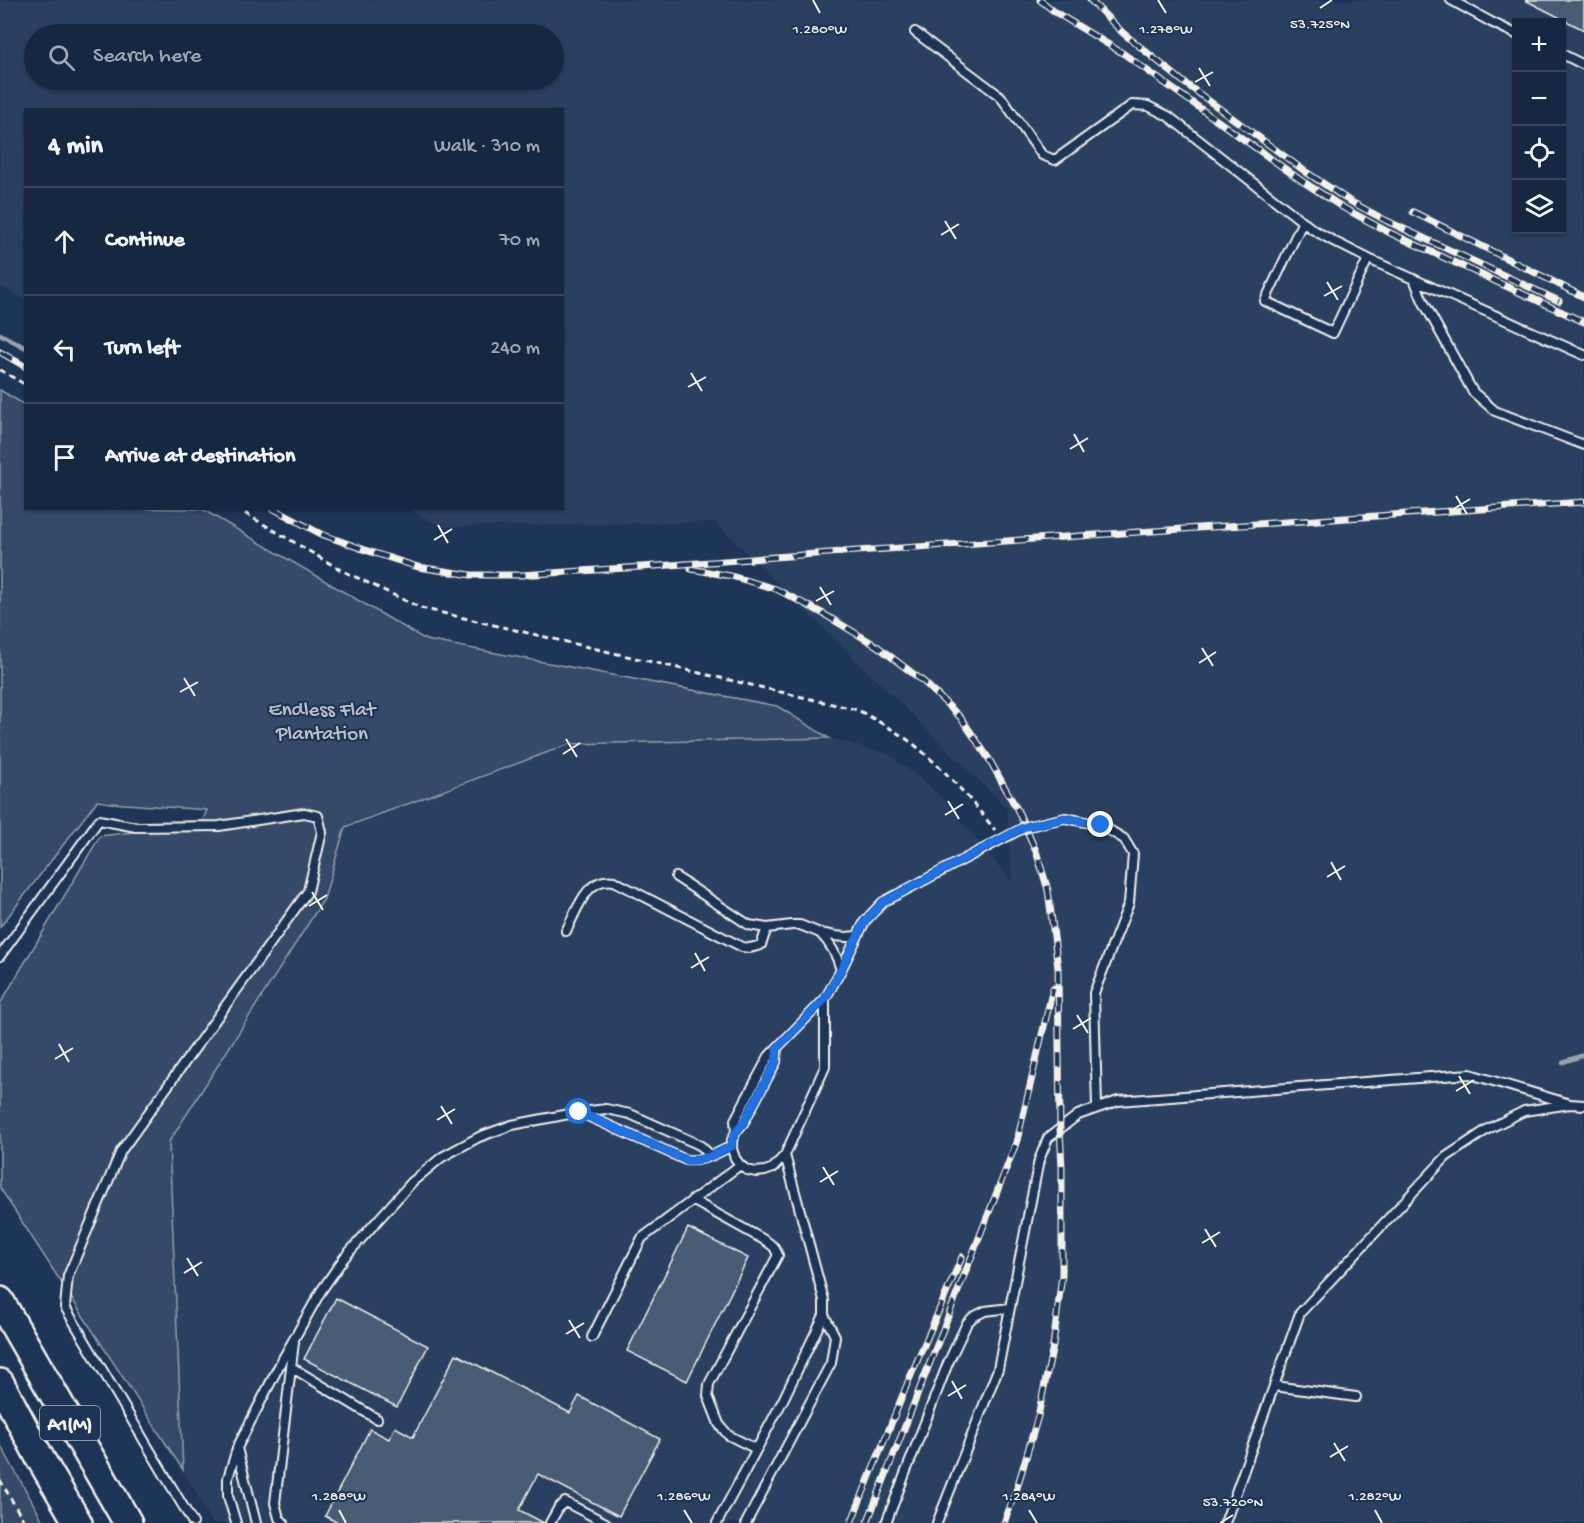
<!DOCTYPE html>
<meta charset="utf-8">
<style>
:root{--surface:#162841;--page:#23344c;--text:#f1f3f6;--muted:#9ea6b1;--line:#35445a}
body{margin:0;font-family:"Gochi Hand",sans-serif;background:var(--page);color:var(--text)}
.controls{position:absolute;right:18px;top:18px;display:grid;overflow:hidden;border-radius:0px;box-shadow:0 2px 4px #0004}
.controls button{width:54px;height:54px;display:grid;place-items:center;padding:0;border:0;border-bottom:2px solid var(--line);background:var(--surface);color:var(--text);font:30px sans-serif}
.stop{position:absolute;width:18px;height:18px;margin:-14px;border:4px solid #1a73e8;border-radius:50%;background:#fff}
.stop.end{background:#1a73e8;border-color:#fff;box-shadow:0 2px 6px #0008}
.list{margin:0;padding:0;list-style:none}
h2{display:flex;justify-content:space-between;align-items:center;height:78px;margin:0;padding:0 24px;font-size:26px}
h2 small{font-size:20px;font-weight:400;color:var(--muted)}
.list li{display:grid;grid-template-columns:39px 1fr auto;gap:18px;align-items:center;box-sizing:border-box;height:108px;padding:0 24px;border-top:2px solid var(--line)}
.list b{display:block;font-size:22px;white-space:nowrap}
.list em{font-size:20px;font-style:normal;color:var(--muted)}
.icon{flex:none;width:33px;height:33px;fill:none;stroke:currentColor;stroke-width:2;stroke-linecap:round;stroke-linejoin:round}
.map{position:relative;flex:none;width:1584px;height:1523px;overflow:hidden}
.search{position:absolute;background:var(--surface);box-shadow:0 2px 4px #0004;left:24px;top:24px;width:540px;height:66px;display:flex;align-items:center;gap:15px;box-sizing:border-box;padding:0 21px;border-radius:33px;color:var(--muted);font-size:22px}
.panel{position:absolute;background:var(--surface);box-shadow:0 2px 4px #0004;left:24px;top:108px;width:540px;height:402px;border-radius:0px}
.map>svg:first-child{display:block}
.built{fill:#2a4060;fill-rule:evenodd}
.green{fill:#354a67;stroke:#949ea8;stroke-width:1.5}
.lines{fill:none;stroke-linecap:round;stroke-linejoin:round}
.stream{stroke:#9aa2ab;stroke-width:4.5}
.building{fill:#485b74;stroke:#f4f1e8;stroke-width:1.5}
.lane-casing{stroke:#f4f1e8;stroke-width:12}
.highway-casing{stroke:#f4f1e8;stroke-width:32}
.path{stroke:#f4f1e8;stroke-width:3;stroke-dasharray:6 4.5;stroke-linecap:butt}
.lane{stroke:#1d3557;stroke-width:8}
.highway{stroke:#1d3557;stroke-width:27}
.rail-casing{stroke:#f4f1e8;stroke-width:7}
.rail{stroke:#1d3557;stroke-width:4.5;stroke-dasharray:14;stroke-linecap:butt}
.route{stroke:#1a73e8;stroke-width:8}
.ticks{fill:none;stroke:#f4f1e8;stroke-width:2}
.labels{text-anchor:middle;stroke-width:4.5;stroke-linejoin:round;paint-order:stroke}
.shield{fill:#1d3557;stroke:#b4b9bc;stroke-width:1.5}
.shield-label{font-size:20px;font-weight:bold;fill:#f4f1e8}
.park-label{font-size:21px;fill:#bbbfc1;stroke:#1d3557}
.ticks-label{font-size:15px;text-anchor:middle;fill:#f4f1e8;stroke:#1d3557;stroke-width:4.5;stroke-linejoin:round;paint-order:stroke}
</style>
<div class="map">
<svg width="1584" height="1523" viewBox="0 0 1584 1523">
<rect width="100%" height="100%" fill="#1d3557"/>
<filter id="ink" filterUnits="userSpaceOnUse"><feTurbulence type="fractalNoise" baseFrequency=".0167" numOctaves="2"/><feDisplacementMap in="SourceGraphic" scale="12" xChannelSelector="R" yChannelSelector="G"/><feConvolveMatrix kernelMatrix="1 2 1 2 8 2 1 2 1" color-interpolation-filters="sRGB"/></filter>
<g filter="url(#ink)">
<path class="built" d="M0,0H1584V1523H212L183,1470L169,1142L324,899L345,827L570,744L829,738L889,754L939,794L1012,882L1007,808L715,522L442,527L408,509L562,508V110H26L25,300L0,286ZM1516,22H1562V230H1516ZM34,34H554V80H34Z"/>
<path class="green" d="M0,390L25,405L26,508L202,509L426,640L777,706L829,738L570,744L345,827L324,899L169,1142L183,1470L0,1188V1004L100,836L201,824L207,810L111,803L97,801L0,927Z
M0,1444L44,1523H0Z"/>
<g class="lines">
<path class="stream" d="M0,334L26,348
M1563,1062L1584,1055"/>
</g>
<path class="building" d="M1525,0H1584V30Z
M688,1228L748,1258L687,1381L627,1351Z
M336,1298L428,1346L397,1407L304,1359Z
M456,1354L570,1413L579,1396L660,1439L619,1516L538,1474L519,1510L544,1523H338L325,1516L370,1429L389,1439L395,1427L413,1437Z"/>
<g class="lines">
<g class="lane-casing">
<path id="lane" d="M1451,0L1491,22L1516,34
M915,32L1001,97L1042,155L1055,160L1132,105L1148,106L1168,116L1312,229L1335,242L1373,261L1584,355
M1562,54L1584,65
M1303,221L1265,301L1333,333L1368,259
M1414,279L1423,301L1473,392L1495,411L1584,445
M676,877L749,925L767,928L792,925H800L820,933L835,936L846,937L857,936
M566,931C577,911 586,876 614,881L742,947L750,948L761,945L767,928
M820,933C831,944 837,955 841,970
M0,956L99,820L136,827L219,826L304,813L318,816L322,832L308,891L121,1151L68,1276L65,1307L193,1523
M777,1048L776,1062L744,1122L736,1132L732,1140V1149L735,1158L740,1165L747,1170L756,1172L765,1171L773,1168L785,1155L825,1067V999L841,970L865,921L883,902L1025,827L1065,818L1101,825L1124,839L1133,854L1129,903L1094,993L1097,1108
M581,1113L686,1160C703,1162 717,1153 732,1146
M736,1132L735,1120L769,1056L825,999
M692,1200L766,1241L774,1247L778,1255L709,1384L708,1396L719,1424L728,1435L756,1449
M592,1337L642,1238L740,1165
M291,1367L377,1419
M1274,1386L1356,1397
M236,1452L228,1478V1496L236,1523
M256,1523L237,1448L281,1362L321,1291L344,1258L412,1182L442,1157L479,1137L512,1125L574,1113L606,1109L630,1114L693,1142L701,1146L711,1156
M284,1523L279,1518L275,1503L294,1342
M550,1523L559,1507L565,1502L606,1523
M717,1523L783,1400L824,1315V1300L785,1155
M746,1523L831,1363L835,1336L824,1315
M886,1523L948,1363L967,1323L973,1317L985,1311L1010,1308
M937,1523L998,1369L1039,1160L1048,1138L1078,1115L1118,1101L1470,1074L1570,1104
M1225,1523L1300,1313L1446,1157L1488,1129L1524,1111L1570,1104L1584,1105"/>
</g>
<g class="highway-casing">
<path id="highway" d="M0,1301L128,1523
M0,1383L40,1458L78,1523"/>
</g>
<path class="path" d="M0,370L26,385
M236,508L341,570L421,608L858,710C881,723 906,736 925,754C951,776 974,804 995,830
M0,1480L25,1523"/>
<use href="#lane" class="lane"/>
<use href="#highway" class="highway"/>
<g class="rail-casing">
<path id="rail" d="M1040,0L1055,12L1124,54L1302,181L1342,207L1388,232L1584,322
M1090,0L1123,33L1186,84L1306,172L1348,200L1387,221L1559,301
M1413,212L1584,297
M0,352L26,367
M272,508L321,534L368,551L418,567L471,575H521L671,565L842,552L1584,502
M691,569L731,576L776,589L822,613L877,646L924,682L961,718L989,759L1017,809L1036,851L1048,890L1058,968L1060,1129L1062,1168V1275L1053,1346L1038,1416L1017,1488L1004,1523
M851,1523L908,1382L962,1257
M867,1523L1017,1141L1053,988"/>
</g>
<use href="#rail" class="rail"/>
</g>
</g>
<g class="lines" filter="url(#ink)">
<path class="route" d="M579,1112L686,1160C703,1162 717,1153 732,1146V1140L736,1132L744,1122L776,1062L777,1048L825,999L841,970L865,921L883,902L1024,827L1065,818L1101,825"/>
</g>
<path class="ticks" d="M813,0L820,13M1158,0L1166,13M1320,8L1332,0M1199,68L1210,86M1195,82L1213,72M945,221L956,239M941,235L959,224M1327,282L1338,300M1324,296L1342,286M691,373L702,391M688,387L706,377M1074,434L1084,452M1070,449L1088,438M1456,496L1467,514M1452,510L1470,499M438,525L448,543M434,540L452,529M820,587L831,605M816,601L834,591M1202,648L1213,666M1199,663L1216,652M184,678L195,696M180,692L198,682M566,739L577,757M563,754L580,743M948,801L959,819M945,815L963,804M1331,862L1341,880M1327,877L1345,866M312,892L323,910M309,906L327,895M695,953L705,971M691,968L709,957M1077,1015L1088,1033M1073,1029L1091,1018M59,1044L69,1062M55,1059L73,1048M1459,1076L1470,1094M1456,1091L1474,1080M441,1106L452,1124M437,1120L455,1109M823,1167L834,1185M820,1182L838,1171M1205,1229L1216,1247M1202,1243L1220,1232M187,1258L198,1276M184,1273L202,1262M569,1320L580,1338M566,1334L584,1323M952,1381L962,1399M948,1396L966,1385M1334,1443L1345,1461M1330,1457L1348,1446M339,1510L346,1523M684,1510L692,1523M1029,1510L1037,1523M1375,1510L1382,1523M1220,1523L1233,1515"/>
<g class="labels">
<rect class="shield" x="40" y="1406" width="60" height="34" rx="4.5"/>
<g class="shield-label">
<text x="70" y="1430">A1(M)</text>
</g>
<g class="park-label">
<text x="322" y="715">Endless Flat<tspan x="322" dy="24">Plantation</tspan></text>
</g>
</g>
<g class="ticks-label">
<text x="1320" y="28">53.725°N</text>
<text x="1166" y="33">1.278°W</text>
<text x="820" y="33">1.280°W</text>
<text x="339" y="1500">1.288°W</text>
<text x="684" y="1500">1.286°W</text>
<text x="1029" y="1500">1.284°W</text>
<text x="1375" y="1500">1.282°W</text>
<text x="1233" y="1506">53.720°N</text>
</g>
</svg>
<div class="controls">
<button>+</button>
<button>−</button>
<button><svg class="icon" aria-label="locate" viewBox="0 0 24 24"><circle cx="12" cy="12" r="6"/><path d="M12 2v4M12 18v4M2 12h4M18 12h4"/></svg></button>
<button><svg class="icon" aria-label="layers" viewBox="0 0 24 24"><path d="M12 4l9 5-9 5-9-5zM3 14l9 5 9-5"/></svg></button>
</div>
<div class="stop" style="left:579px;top:1112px"></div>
<div class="stop end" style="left:1101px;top:825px"></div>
<div class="search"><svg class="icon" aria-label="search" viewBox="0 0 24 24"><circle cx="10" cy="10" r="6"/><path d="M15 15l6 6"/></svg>Search here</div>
<section class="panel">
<h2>4 min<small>Walk · 310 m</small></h2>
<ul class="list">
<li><svg class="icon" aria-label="ahead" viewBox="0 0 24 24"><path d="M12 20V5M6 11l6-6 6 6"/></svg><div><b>Continue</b></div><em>70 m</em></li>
<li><svg class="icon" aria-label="left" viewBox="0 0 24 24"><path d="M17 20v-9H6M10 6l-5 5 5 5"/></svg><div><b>Turn left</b></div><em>240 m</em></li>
<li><svg class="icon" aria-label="arrive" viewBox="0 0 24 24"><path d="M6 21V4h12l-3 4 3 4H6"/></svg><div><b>Arrive at destination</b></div></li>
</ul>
</section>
</div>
